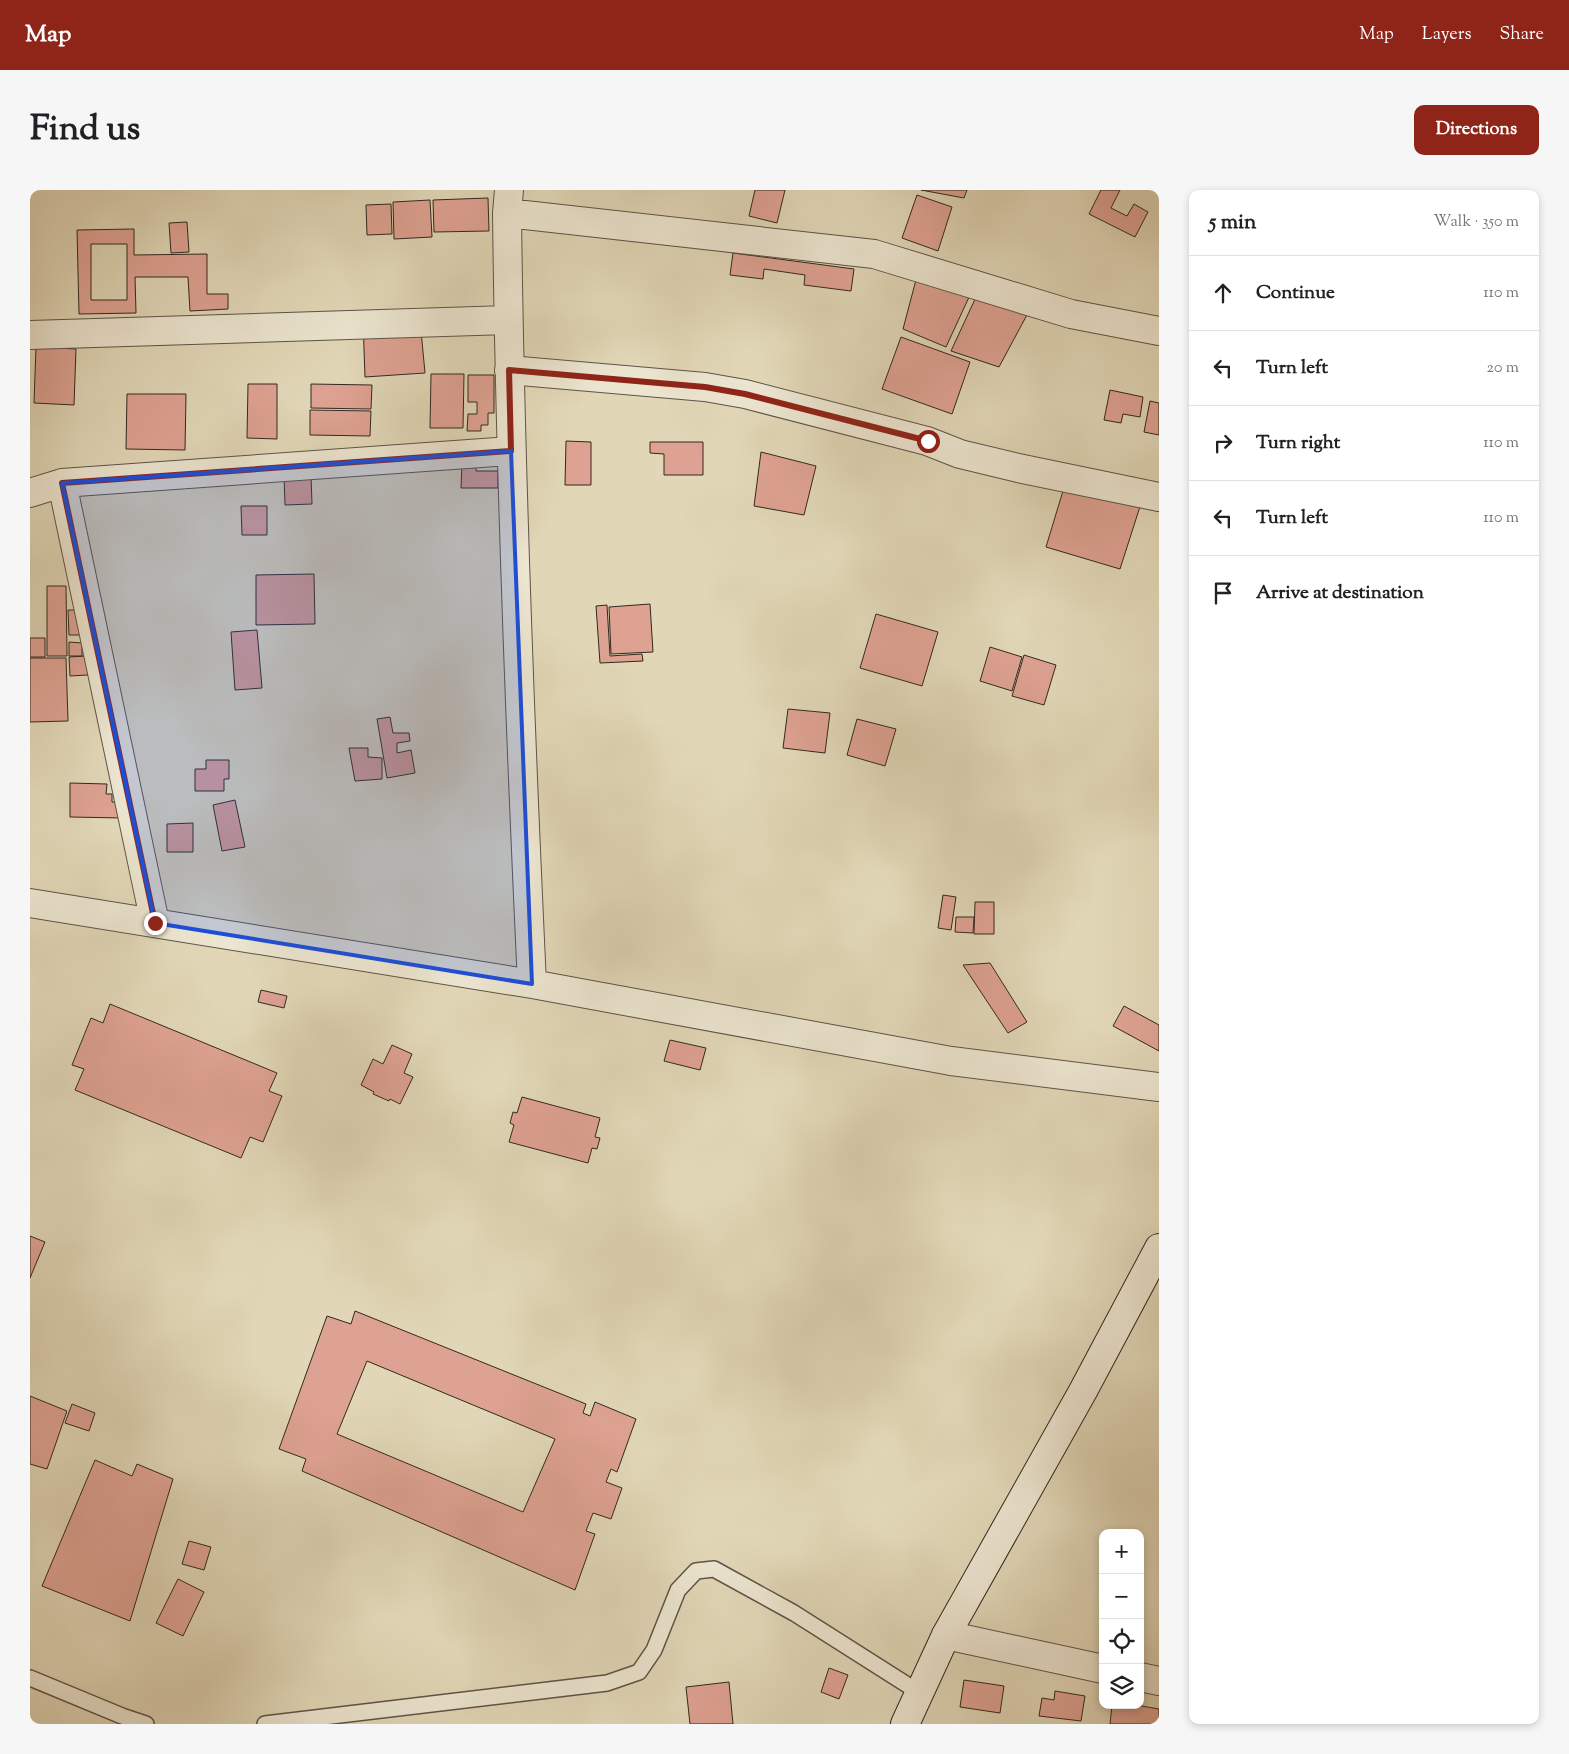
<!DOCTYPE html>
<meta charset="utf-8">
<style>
:root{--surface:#fff;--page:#f6f6f6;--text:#202124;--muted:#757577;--line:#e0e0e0;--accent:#8f2418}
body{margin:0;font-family:"Sorts Mill Goudy",serif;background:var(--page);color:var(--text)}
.controls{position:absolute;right:15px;bottom:15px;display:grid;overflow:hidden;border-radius:10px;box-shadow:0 2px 8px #0003}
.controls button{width:45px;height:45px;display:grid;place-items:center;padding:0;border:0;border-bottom:1px solid var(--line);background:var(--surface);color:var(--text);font:25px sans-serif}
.stop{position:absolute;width:15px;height:15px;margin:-11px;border:4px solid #8f2418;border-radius:50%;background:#fff}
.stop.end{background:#8f2418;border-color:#fff;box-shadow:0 1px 5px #0008}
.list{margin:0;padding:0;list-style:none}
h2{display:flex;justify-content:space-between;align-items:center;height:65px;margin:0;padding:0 20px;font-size:21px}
h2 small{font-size:16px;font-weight:400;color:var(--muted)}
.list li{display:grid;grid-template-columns:32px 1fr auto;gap:15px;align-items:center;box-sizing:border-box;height:75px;padding:0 20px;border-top:1px solid var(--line)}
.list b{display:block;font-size:19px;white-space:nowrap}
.list em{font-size:16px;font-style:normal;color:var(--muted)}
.icon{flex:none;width:28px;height:28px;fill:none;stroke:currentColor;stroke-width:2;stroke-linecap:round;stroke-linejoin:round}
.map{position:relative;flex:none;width:1129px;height:1534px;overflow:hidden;border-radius:10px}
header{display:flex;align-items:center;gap:30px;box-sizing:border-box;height:70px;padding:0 25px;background:var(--accent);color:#fff}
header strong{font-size:24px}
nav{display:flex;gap:28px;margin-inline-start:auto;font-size:18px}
.intro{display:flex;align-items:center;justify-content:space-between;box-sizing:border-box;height:120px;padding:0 30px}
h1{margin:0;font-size:35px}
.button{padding:12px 22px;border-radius:10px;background:var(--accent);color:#fff;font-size:18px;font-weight:700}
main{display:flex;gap:30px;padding:0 30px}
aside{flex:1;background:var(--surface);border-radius:10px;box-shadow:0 2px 8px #0003}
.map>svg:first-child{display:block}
.building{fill:#dea292;stroke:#322820;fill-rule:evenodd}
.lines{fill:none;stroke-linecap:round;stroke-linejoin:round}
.lane-casing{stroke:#5e5446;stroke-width:18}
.street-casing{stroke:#5e5446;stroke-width:30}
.secondary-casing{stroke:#322820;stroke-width:30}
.lane{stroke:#ece5d0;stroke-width:15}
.street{stroke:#ece5d0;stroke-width:28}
.secondary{stroke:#ece5d0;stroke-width:28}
.route{stroke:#8f2418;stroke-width:6}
.marked{fill:#1d4ed8;fill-opacity:0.2;stroke:#1d4ed8;stroke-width:4;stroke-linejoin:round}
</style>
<header>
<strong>Map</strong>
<nav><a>Map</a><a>Layers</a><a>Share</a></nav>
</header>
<div class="intro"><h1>Find us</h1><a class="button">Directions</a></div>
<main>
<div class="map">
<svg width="1129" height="1534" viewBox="0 0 1129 1534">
<rect width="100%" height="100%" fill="#e1d7b7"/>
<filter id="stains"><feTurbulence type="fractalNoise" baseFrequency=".004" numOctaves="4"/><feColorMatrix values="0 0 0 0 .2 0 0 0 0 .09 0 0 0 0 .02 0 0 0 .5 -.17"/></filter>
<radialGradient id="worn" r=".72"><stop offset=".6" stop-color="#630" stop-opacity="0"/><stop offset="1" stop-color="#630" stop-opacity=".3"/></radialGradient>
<path class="building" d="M725,0H755L747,33L719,26Z
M891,0H937L934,8Z
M1071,0H1090L1081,18L1097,26L1104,14L1118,22L1105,47L1059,24Z
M887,5L922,17L908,61L872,48Z
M458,8L459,41L404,42L403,10Z
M400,10L402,47L364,49L363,12Z
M361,14L362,44L337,45L336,15Z
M157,32L159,62L141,63L139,33Z
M104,39V65L177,64V104H198V119L160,121L158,87H105L106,123L49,124L47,40ZM61,54H97V110H61Z
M703,63L824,79L821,101L774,95L775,85L734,79L733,89L700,85Z
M887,86L940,105L916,157L873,139Z
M946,107L998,123L969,177L921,161Z
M333,130H390L395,183L335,187Z
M871,147L940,172L922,224L852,199Z
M6,157L46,159L44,215L4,213Z
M401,184H434L433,238H400Z
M438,185H464V223H458V235H451V241H437L438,224H447V212H438Z
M218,194H247V249L217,248Z
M281,194L342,195L341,219L281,218Z
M1080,200L1113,207L1110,227L1093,224L1091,233L1074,230Z
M97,204H156L155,260L96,259Z
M1120,211L1129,213V245L1114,242Z
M280,220L341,221L340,246L280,245Z
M536,251L561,252V295H535Z
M620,252H673V285H634V264L620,263Z
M731,262L786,276L774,325L724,316Z
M432,271H446V281H468V298H431Z
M1039,281L1114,304L1090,379L1016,357Z
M254,285H281L282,314L255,315Z
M211,316H237V345H212Z
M284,384L285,434L226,435V385Z
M17,396H36L37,466H17Z
M620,414L623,462L581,464L579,417Z
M577,415L580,466L612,464L613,471L570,473L566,416Z
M38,420H69V445H39Z
M846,424L908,442L892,496L830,478Z
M227,440L232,498L205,500L201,442Z
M0,448H15V467H0Z
M39,452L52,453V466H39Z
M960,457L992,467L982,501L950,491Z
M73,465L74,484L40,486L39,467Z
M994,465L1026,475L1014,515L982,506Z
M0,468H36L38,531L0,532Z
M758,519L800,523L795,563L753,558Z
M360,527L363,543H379L380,551L367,553V563L381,560L385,583L357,588L347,529Z
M827,529L866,539L855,576L817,565Z
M319,558H338V567L352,568V589L325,591Z
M176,570H199V589H194V601H165V579H176Z
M40,593L77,594L76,604H82V612H95L94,628L40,627Z
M205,610L215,657L192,661L183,615Z
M163,633V662H137V634Z
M913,705L926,707L921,740L908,738Z
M945,712H964V744H944Z
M926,727H944L943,743L925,742Z
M960,773L997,832L978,843L933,775Z
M231,800L257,806L254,818L228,812Z
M80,814L247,883L239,901L252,906L233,952L220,947L211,968L45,900L54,879L42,875L61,828L73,833Z
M1094,816L1129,835V861L1083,836Z
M640,850L676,858L670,880L634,871Z
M362,855L382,864L374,883L383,887L370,914L360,909L359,911L343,904L344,902L331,895L343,869L353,874Z
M492,907L570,928L565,947L570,948L567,959L562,958L558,973L479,952L484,935L480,933L483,922L487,923Z
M0,1046L15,1052L0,1088Z
M325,1121L556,1214L553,1223L560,1226L565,1212L606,1229L587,1282L581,1279L576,1292L592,1298L581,1329L563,1323L556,1341L565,1344L545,1400L272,1281L276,1269L249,1259L297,1126L321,1134ZM337,1171L525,1249L493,1322L307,1244Z
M0,1206L37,1221L17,1279L0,1274Z
M42,1214L65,1223L59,1241L35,1233Z
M65,1270L102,1286L107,1274L143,1289L100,1431L12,1396Z
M159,1351L181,1357L174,1380L152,1374Z
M148,1389L174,1402L153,1446L126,1433Z
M799,1478L818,1485L809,1509L791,1502Z
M934,1490L974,1496L970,1523L930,1517Z
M699,1492L703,1534H660L656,1497Z
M1025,1501L1055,1506L1051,1531L1009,1526L1012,1508L1024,1510Z
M1082,1515H1106L1129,1519V1534H1080Z"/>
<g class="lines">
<g class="lane-casing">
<path id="lane" d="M0,1488L92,1526L116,1534
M235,1534L577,1493L609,1482L624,1460L648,1400L666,1381L684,1379L764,1423L890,1503"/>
</g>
<g class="street-casing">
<path id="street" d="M479,0L477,23C480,280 490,537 502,794
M477,23L844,64L1041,124L1129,141
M0,145L478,130
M479,180L675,197L715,204L897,251L930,264L988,278L1129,307
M32,293L125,733
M0,303L32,293L481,261
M0,713L502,794L921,871L1129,897
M916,1445L1073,1479
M1110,1487L1129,1491"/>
</g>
<g class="secondary-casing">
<path id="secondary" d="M875,1534L916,1445L1053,1201L1129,1058"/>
</g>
<use href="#lane" class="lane"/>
<use href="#street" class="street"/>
<use href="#secondary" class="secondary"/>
</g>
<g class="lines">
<path class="route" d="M125,733L32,293L481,261L479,180L675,197L715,204L898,251"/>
</g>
<path class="marked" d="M481,261L502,794L125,733L32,293Z"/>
<rect width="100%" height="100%" filter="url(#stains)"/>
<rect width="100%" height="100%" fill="url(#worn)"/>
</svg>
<div class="controls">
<button>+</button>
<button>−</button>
<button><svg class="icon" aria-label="locate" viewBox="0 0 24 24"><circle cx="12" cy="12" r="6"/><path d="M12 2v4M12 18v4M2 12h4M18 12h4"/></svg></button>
<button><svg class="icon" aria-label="layers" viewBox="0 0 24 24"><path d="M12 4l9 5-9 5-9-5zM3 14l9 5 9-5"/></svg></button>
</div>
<div class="stop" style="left:898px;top:251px"></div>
<div class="stop end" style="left:125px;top:733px"></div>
</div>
<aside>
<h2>5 min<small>Walk · 350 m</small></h2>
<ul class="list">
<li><svg class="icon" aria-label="ahead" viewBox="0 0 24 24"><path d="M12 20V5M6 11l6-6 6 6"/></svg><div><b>Continue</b></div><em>110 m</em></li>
<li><svg class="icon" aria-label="left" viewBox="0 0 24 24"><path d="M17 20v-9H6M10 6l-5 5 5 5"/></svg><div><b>Turn left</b></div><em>20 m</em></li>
<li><svg class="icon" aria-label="right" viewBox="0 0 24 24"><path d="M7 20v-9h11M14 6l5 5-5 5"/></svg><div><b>Turn right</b></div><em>110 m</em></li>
<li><svg class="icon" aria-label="left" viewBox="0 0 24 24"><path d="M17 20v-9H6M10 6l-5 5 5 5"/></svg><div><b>Turn left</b></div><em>110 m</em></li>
<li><svg class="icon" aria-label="arrive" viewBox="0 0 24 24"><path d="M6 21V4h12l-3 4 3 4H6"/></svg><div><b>Arrive at destination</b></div></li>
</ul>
</aside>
</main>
